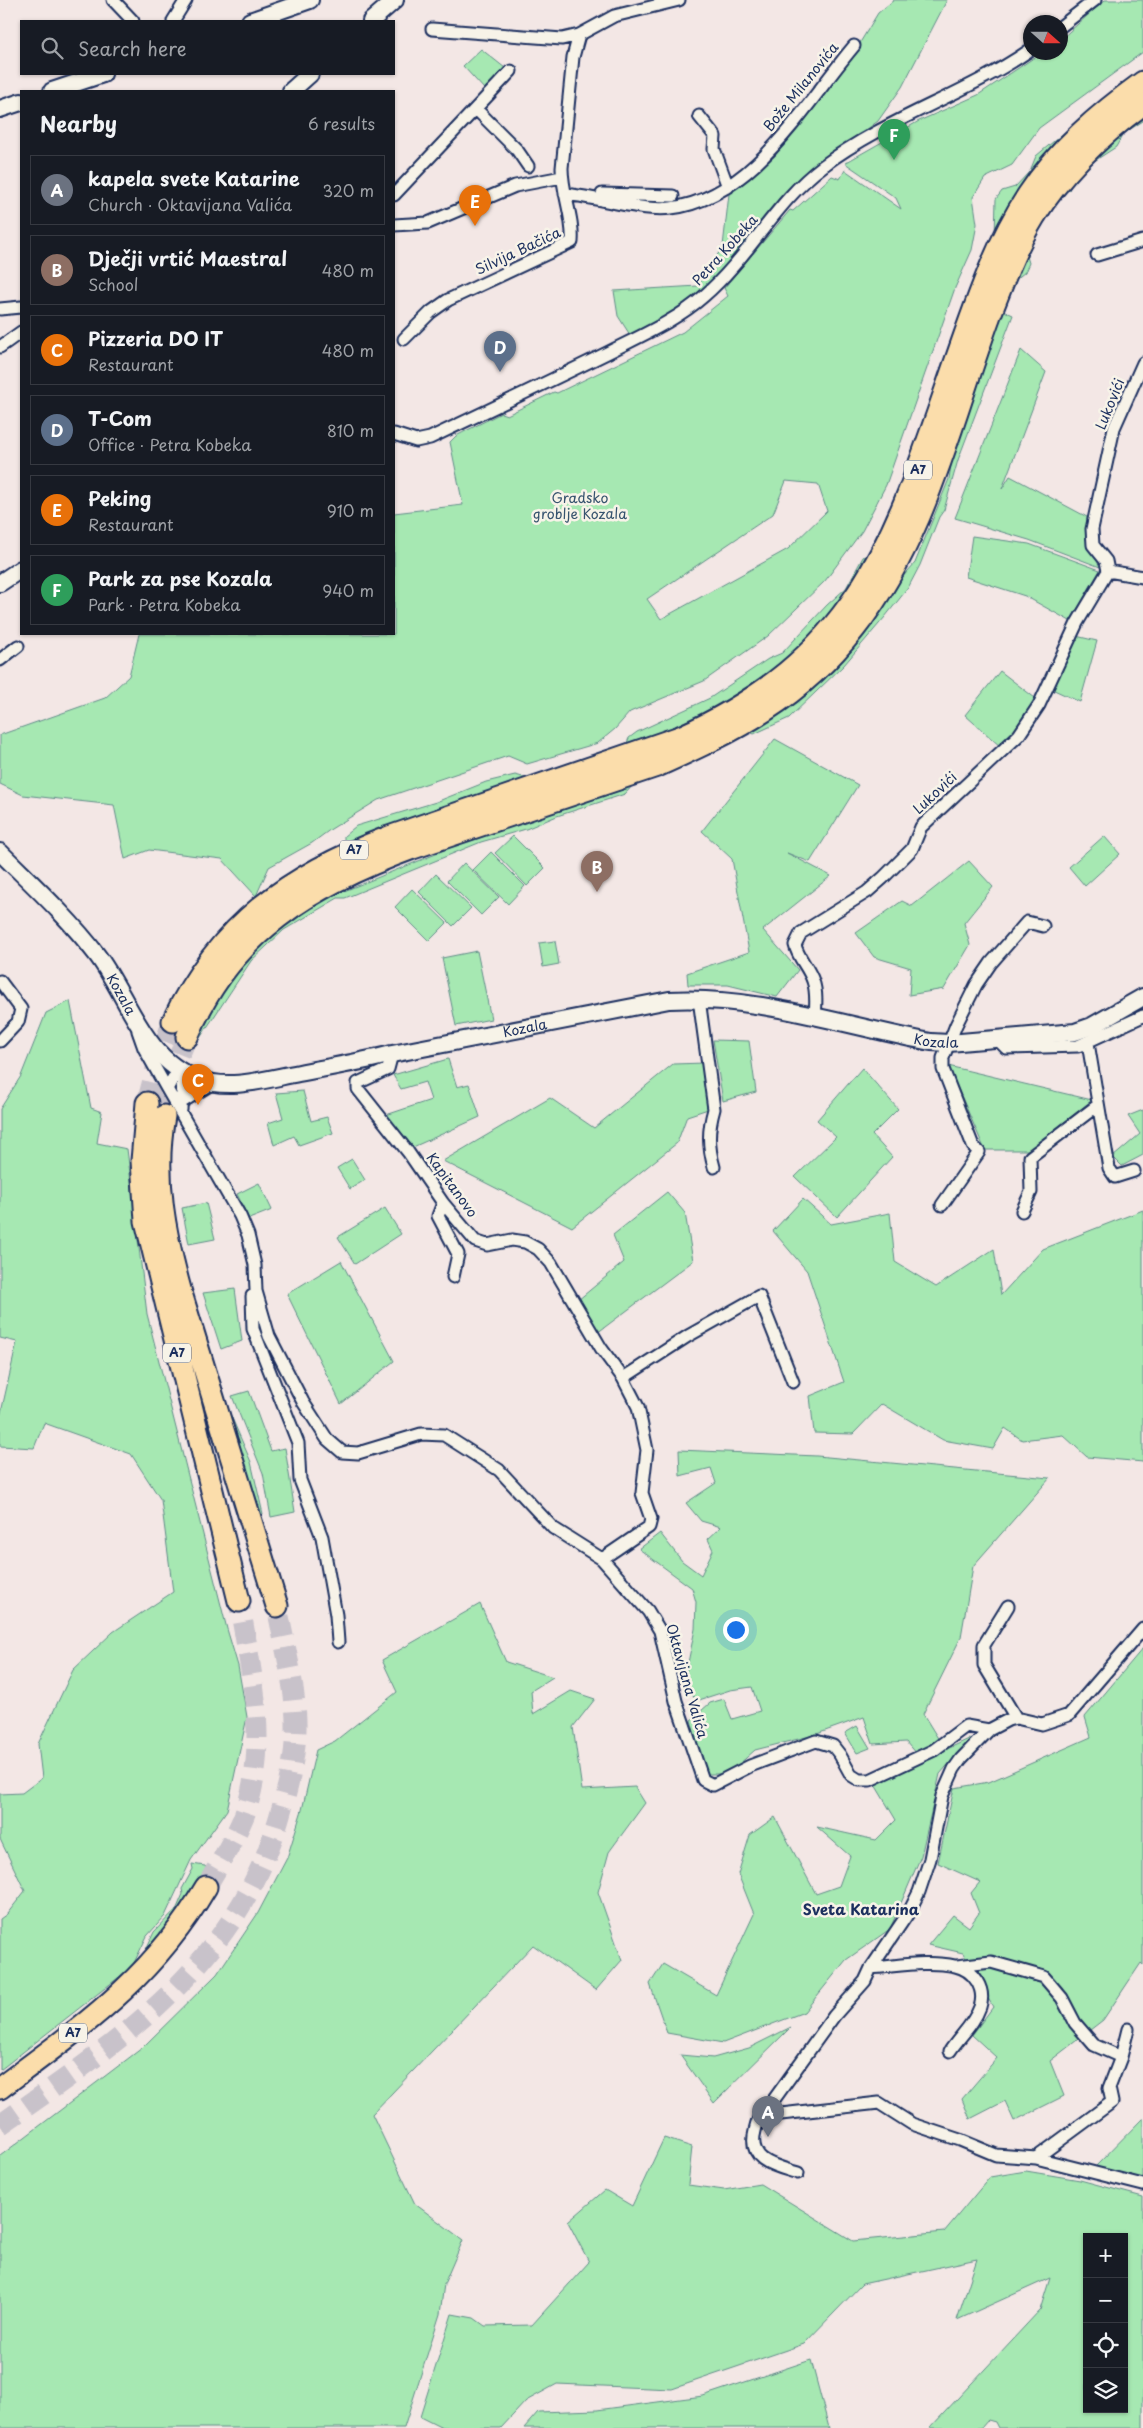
<!DOCTYPE html>
<meta charset="utf-8">
<style>
:root{--surface:#171b24;--page:#20242c;--text:#f1f3f6;--muted:#9ea1a6;--line:#363941;--accent:#0f766e}
body{margin:0;font-family:"Playpen Sans",sans-serif;background:var(--page);color:var(--text)}
.controls{position:absolute;right:15px;bottom:15px;display:grid;overflow:hidden;border-radius:0px;box-shadow:0 1px 4px #0004}
.controls button{width:45px;height:45px;display:grid;place-items:center;padding:0;border:0;border-bottom:1px solid var(--line);background:var(--surface);color:var(--text);font:25px sans-serif}
.compass{position:absolute;left:1023px;top:15px;width:45px;height:45px;border-radius:50%;background:var(--surface);box-shadow:0 1px 4px #0004;rotate:111deg}
.you{position:absolute;left:735px;top:1629px;width:18px;height:18px;margin:-12px;border:4px solid #fff;border-radius:50%;background:#1a73e8;box-shadow:0 0 0 8px #1a73e833}
.badge{display:grid;place-items:center;width:32px;height:32px;border-radius:50%;background:var(--accent);color:#fff;font-size:16px;font-weight:700}
.pin{position:absolute;translate:-50% -41px;filter:drop-shadow(0 1px 2px #0008)}
.pin::after{content:'';position:absolute;top:26px;width:18px;height:15px;background:inherit;clip-path:polygon(0 0,100% 0,50% 100%)}
.list{margin:0;padding:0;list-style:none}
h2{display:flex;justify-content:space-between;align-items:center;height:65px;margin:0;padding:0 20px;font-size:21px}
h2 small{font-size:16px;font-weight:400;color:var(--muted)}
.list li{display:grid;grid-template-columns:32px 1fr auto;gap:15px;align-items:center;box-sizing:border-box;height:70px;margin:0 10px 10px;padding:0 10px;border:1px solid var(--line);border-radius:0px}
.list b{display:block;font-size:19px;white-space:nowrap}
.list p{margin:0;font-size:16px;white-space:nowrap;color:var(--muted)}
.list em{font-size:16px;font-style:normal;color:var(--muted)}
.icon{flex:none;width:28px;height:28px;fill:none;stroke:currentColor;stroke-width:2;stroke-linecap:round;stroke-linejoin:round}
.map{position:relative;flex:none;width:1143px;height:2428px;overflow:hidden}
.search{position:absolute;background:var(--surface);box-shadow:0 1px 4px #0004;left:20px;top:20px;width:375px;height:55px;display:flex;align-items:center;gap:12px;box-sizing:border-box;padding:0 18px;border-radius:0px;color:var(--muted);font-size:19px}
.panel{position:absolute;background:var(--surface);box-shadow:0 1px 4px #0004;left:20px;top:90px;width:375px;height:545px;border-radius:0px}
.map>svg:first-child{display:block}
.green{fill:#a6e8b2;stroke:#608c88;fill-rule:evenodd}
.lines{fill:none;stroke-linecap:round;stroke-linejoin:round}
.highway-tunnel{stroke:#c8c2ca;stroke-width:21;stroke-dasharray:21 11;stroke-linecap:butt}
.street-casing{stroke:#1b2f5e;stroke-width:15}
.secondary-casing{stroke:#1b2f5e;stroke-width:20}
.highway-casing{stroke:#1b2f5e;stroke-width:25}
.street{stroke:#f7f3e8;stroke-width:11}
.secondary{stroke:#f7f3e8;stroke-width:16}
.highway{stroke:#fbddab;stroke-width:21}
.labels{text-anchor:middle;stroke-width:5;stroke-linejoin:round;paint-order:stroke}
.shield{fill:#f7f3e8;stroke:#5d6a87;stroke-width:1}
.shield-label{font-size:12px;font-weight:bold;fill:#1b2f5e}
.street-label{font-size:14px;fill:#1b2f5e;stroke:#f7f3e8}
.park-label{font-size:14px;fill:#37546f;stroke:#f7f3e8}
.neighbourhood-label{font-size:15px;font-weight:bold;fill:#1b2f5e;stroke:#f7f3e8}
</style>
<div class="map">
<svg width="1143" height="2428" viewBox="0 0 1143 2428">
<rect width="100%" height="100%" fill="#f3e7e5"/>
<filter id="ink" filterUnits="userSpaceOnUse"><feTurbulence type="fractalNoise" baseFrequency=".02" numOctaves="2"/><feDisplacementMap in="SourceGraphic" scale="10" xChannelSelector="R" yChannelSelector="G"/><feConvolveMatrix kernelMatrix="1 2 1 2 8 2 1 2 1" color-interpolation-filters="sRGB"/></filter>
<g filter="url(#ink)">
<path class="green" d="M894,0H947L902,87L878,121L801,179L725,273L687,308L632,338L618,316L614,291L698,286L723,246L729,194L775,156L836,71L844,69L878,13Z
M1105,0H1143V52L1039,128L1012,165L985,178L973,197L977,224L972,250L955,288L886,485L862,531L825,581L768,636L704,681L630,712L615,729L598,743L527,764L508,756L378,800L331,829L312,843L269,867L256,896L222,859L149,850L125,859L114,805L23,795L0,784V735L105,698L129,676L139,634H394V513L463,505L450,442L456,436L501,413L507,415L554,392L557,393L683,332L728,296L724,288L790,210L793,211L832,176L840,179L845,170L901,209L896,198L845,163L919,121L978,95L1041,53L1060,52L1061,39ZM786,481L818,484L827,511L788,549L661,619L647,599L773,514Z
M481,49L505,68L485,90L463,66Z
M1090,111L995,237L996,199L1002,191L1015,187L1030,171L1036,156Z
M1143,114V121L1123,134L1116,147L1082,169L1073,180L1069,190L1060,195L1029,244L1026,253L1029,263L1025,272L1010,284C1040,210 1080,161 1143,114Z
M1000,309L1013,315L958,460L944,510L939,517L920,565L908,588L885,617L844,665L789,718L754,734L748,731L892,589L915,563L949,479L954,444Z
M1021,350L1046,372L1002,489L1010,476L1087,517L1086,539L1100,567L1029,540L955,518Z
M972,536L1029,544L1100,570L1070,621L1025,596L966,577Z
M875,550L812,640L727,706L624,750L629,738L637,732L710,698L768,659L782,653L827,605L846,588L863,557Z
M1076,636L1097,641L1080,702L1052,689Z
M1000,671L1035,698L1018,729L1001,747L965,715Z
M775,739L858,785L810,862L787,853L831,876L763,930L798,970L777,997L728,985H688L687,973L749,952L732,859L702,831Z
M515,775L535,780L344,845V836L356,826L436,802L486,782Z
M634,784L625,794L557,816L526,829L481,842L345,898H338L284,930L251,961L198,1041L196,1040L222,992L243,960L302,908L436,854L446,848Z
M513,836L545,868L527,886L495,853Z
M1104,836L1120,854L1085,886L1069,867Z
M491,852L525,886L508,904L473,870Z
M969,861L993,887L964,923L970,945L944,989L909,995L911,968L874,957L856,933L902,901L912,906Z
M464,863L499,897L481,915L447,881Z
M436,874L471,908L453,926L419,892Z
M412,889L447,923L429,941L395,907Z
M555,941L559,964L543,967L539,943Z
M477,951L491,1019L456,1026L442,958Z
M70,1001L91,1108L102,1112L97,1143L127,1149L147,1314L227,1629L238,1666L247,1717L227,1810L191,1860L165,1916L147,1936L132,1967L0,2070V1919L7,1914L25,1891L0,1839V1794L22,1793L42,1778L38,1744L73,1670L113,1632L173,1592L161,1500L131,1454L44,1423L34,1448L0,1446V1417L17,1342L0,1338V1109L21,1076L46,1013Z
M713,1040L749,1041L756,1092L723,1101Z
M448,1059L457,1087L469,1084L480,1117L413,1147L386,1115L431,1100L425,1082L401,1089L393,1075Z
M705,1063L711,1108L687,1116L677,1143L572,1227L443,1161L550,1098L594,1128L673,1064Z
M948,1066L1092,1100L1029,1150H985Z
M862,1068L898,1109L872,1135L892,1157L837,1217L795,1177L836,1137L817,1120Z
M303,1091L311,1121L327,1117L333,1133L299,1145L294,1136L274,1145L268,1123L283,1118L276,1093Z
M1143,1110V1155L1122,1166L1113,1157L1140,1134L1128,1116Z
M352,1159L365,1180L350,1189L337,1168Z
M259,1183L272,1210L249,1219L237,1194Z
M667,1192L685,1213L693,1261L597,1333L578,1300L624,1262L613,1235Z
M803,1199L831,1224L890,1213L895,1262L936,1287L994,1249L1001,1295L1043,1249L1143,1210V1462L1087,1457L1063,1435L1022,1440L1005,1428L993,1449L943,1440L882,1404L853,1434L814,1433L810,1396L844,1382L807,1271L773,1231Z
M206,1203L215,1239L189,1244L182,1208Z
M385,1208L401,1234L355,1264L338,1237Z
M341,1261L394,1361L341,1404L287,1294Z
M235,1289L242,1341L221,1349L203,1293Z
M249,1391L271,1451L285,1448L295,1512L271,1517L263,1473L232,1396Z
M225,1402L251,1462L263,1514L258,1515Z
M679,1450L817,1456L1050,1478L973,1566L961,1637L923,1714L939,1740L916,1754L906,1742L873,1744L864,1717L814,1735L755,1750L728,1774H705L691,1720L710,1703L724,1699L732,1719L760,1711L752,1687L730,1690L696,1701L685,1677L695,1629L696,1602L692,1588L639,1549L660,1533L682,1561L701,1575L713,1550L708,1539L721,1527L701,1521L686,1503L716,1483L711,1468L680,1476Z
M480,1604L506,1662L553,1677L531,1691L533,1714L571,1691L595,1699L573,1727L582,1790L635,1787L645,1803L609,1852L598,1892L622,1960L596,1990L533,1945L372,2114L415,2204L463,2240L444,2284L440,2314L404,2428H0V2156L142,2048L217,1974L258,1913L287,1858L302,1810L316,1750L335,1741L397,1692L382,1660Z
M1143,1648V1965L1141,1963L1103,2020L1050,2061L1064,2096L1014,2121L1005,2101L970,2119L962,2099L997,2058L972,2035L993,2007L963,1953L928,1945L953,1915L969,1927L979,1913L971,1893L980,1882L938,1863L954,1788L989,1782L1091,1737L1085,1717Z
M857,1726L870,1748L857,1753L845,1733Z
M971,1738L940,1774L921,1856L890,1929L846,1960L804,2012L723,2043L667,2033L650,1984L663,1964L716,1995L754,1914L738,1874L750,1835L775,1817L816,1894L839,1886L850,1856L817,1827L876,1840L896,1820L874,1783Z
M192,1864L205,1866L206,1868L197,1886L194,1885L191,1890L194,1891L187,1902L143,1956L154,1932L177,1908L183,1894L182,1889L193,1869Z
M791,2027L714,2103L680,2055L713,2058L749,2048Z
M1143,2118V2179L1095,2167Z
M664,2138L692,2147L688,2185L724,2190L760,2184L853,2241L944,2232L990,2177L1026,2171L1080,2180L1143,2197V2428H998L995,2422L988,2420L981,2428H930L1040,2310L1050,2278L957,2320L977,2259L862,2284L804,2344L672,2389L557,2384L526,2401L501,2428H442L420,2417L452,2314L474,2318L485,2326L532,2325L589,2262L568,2222L605,2190L632,2206ZM1087,2237H1124V2409H1087Z
M811,2360L829,2428H524L538,2412L597,2410L703,2396Z"/>
<g class="lines">
<path class="highway-tunnel" d="M147,1103L158,1061L173,1021
M164,1116L174,1068L187,1037
M206,1887C219,1865 234,1840 244,1816C270,1745 251,1673 239,1601
M0,2125C122,2039 239,1964 281,1811C289,1784 295,1758 296,1730C297,1690 284,1645 277,1606"/>
<g class="street-casing">
<path id="street" d="M113,0L133,21
M173,21L186,0
M1060,27L1095,0
M432,29L562,39L579,35L614,16L679,0
M476,109L517,150L528,166
M699,116L715,136L714,149L728,187
M565,194C595,197 644,212 671,208C753,198 805,104 854,46
M602,194L673,196
M394,195L511,71
M394,225L428,223L515,186L562,177
M1097,255L1143,241
M0,309L21,307
M404,339L431,312L448,300L572,242C574,217 562,194 562,168L573,57L579,35
M0,347L21,332
M394,434L416,441L430,438C489,410 548,382 607,353C640,336 676,321 704,296C749,257 776,201 823,166C887,118 965,95 1030,50
M1108,571L1143,577
M0,660L18,646
M0,981L21,1009L18,1022L0,1041
M699,999L714,1109C708,1130 708,1146 714,1167
M815,1017C816,1005 817,992 813,981C809,968 798,958 795,945L801,933L867,892L883,878L912,849L921,827L1019,735L1039,705L1077,623L1108,571L1106,561L1093,545L1092,529L1114,428L1143,363
M138,1031L144,1048L167,1089
M999,1041L1006,1048L1078,1046L1143,1016
M1088,1043L1109,1168L1115,1177L1134,1171
M392,1054L388,1069L358,1083V1089L408,1152L443,1203L475,1241L487,1245L512,1240L525,1242L538,1249L551,1263L601,1348L623,1378L638,1407L647,1450L642,1493L651,1519L649,1527L602,1559
M182,1102L213,1083
M181,1110L183,1073L173,1078L167,1089L240,1216L248,1235L255,1265L256,1291L269,1336L303,1402L327,1439L342,1452L358,1453L421,1434L444,1435L499,1470L553,1528L602,1559L648,1611L660,1631L676,1701L703,1780L713,1785L750,1766L816,1741L833,1746L840,1755L851,1775L859,1780H870L934,1750L966,1726L989,1730
M443,1203L438,1216L458,1254L453,1277
M942,1205L979,1152L973,1146L943,1069V1058L956,1025L976,985L991,963L1027,922L1043,926
M1022,1211L1031,1192L1030,1157L1098,1105
M252,1296L253,1329L298,1443L300,1480L322,1537L336,1615L338,1642
M623,1378L688,1336L759,1296L793,1382
M1008,1606L984,1645V1665L1016,1718
M957,1966L991,1962L1044,1977L1062,1998L1075,2023L1094,2045L1121,2057
M871,1968C898,1966 929,1960 955,1966C974,1970 986,1989 980,2007C974,2024 960,2036 950,2051
M1128,2029L1121,2057L1109,2088L1112,2102L1036,2158L996,2155L960,2140L912,2124L879,2103L781,2114L774,2112L770,2105L834,2016L865,1981L871,1968L909,1912L919,1892L930,1859L942,1796L954,1769L961,1759L989,1730L1008,1720L1016,1718L1042,1724L1069,1715L1143,1629
M770,2105C760,2113 758,2118 755,2131C747,2161 775,2166 798,2173
M1036,2158L1143,2185"/>
</g>
<g class="secondary-casing">
<g id="secondary">
<path d="M250,21L310,0"/>
<path d="M371,21L395,0"/>
<path d="M52,91L103,74"/>
<path d="M291,91L310,74"/>
<path d="M0,109L21,102"/>
<path d="M0,583L21,569"/>
<path id="s1" d="M0,852C33,885 68,917 97,955C128,996 144,1061 198,1079C230,1091 266,1079 299,1073C330,1067 361,1062 392,1054L669,1000C757,995 845,1026 931,1042L949,1043L1075,1032L1092,1026L1143,997"/>
</g>
</g>
<g class="highway-casing">
<path id="highway" d="M173,1021C219,924 291,874 389,837L680,737C871,651 898,524 962,343C980,292 998,241 1028,195C1058,149 1099,114 1143,82
M187,1037C230,933 311,885 413,848L657,766C737,730 799,700 855,628C926,538 951,421 990,315C1003,282 1015,248 1034,217C1062,172 1100,136 1143,104
M147,1103L142,1161L146,1221L239,1601
M164,1116C153,1177 165,1235 181,1293L277,1606
M0,2088C84,2025 152,1979 206,1887"/>
</g>
<use href="#street" class="street"/>
<use href="#secondary" class="secondary"/>
<use href="#highway" class="highway"/>
</g>
</g>
<g class="labels">
<g class="shield">
<rect x="904" y="460.5" width="28" height="19" rx="4"/>
<rect x="340" y="840.5" width="28" height="19" rx="4"/>
<rect x="163" y="1343.5" width="28" height="19" rx="4"/>
<rect x="59" y="2023.5" width="28" height="19" rx="4"/>
</g>
<g class="shield-label">
<text x="918" y="474">A7</text>
<text x="354" y="854">A7</text>
<text x="177" y="1357">A7</text>
<text x="73" y="2037">A7</text>
</g>
<g class="street-label">
<text transform="translate(801 87) rotate(-51)" y="5">Bože Milanovića</text>
<text transform="translate(725 250) rotate(-48)" y="5">Petra Kobeka</text>
<text transform="translate(518 251) rotate(-25)" y="5">Silvija Bačića</text>
<text transform="translate(1110 404) rotate(-68)" y="5">Lukovići</text>
<text transform="translate(935 793) rotate(-43)" y="5">Lukovići</text>
<text dy="5" stroke="none"><textPath href="#s1" startOffset="188">Kozala</textPath></text>
<text dy="5" stroke="none"><textPath href="#s1" startOffset="638">Kozala</textPath></text>
<text dy="5" stroke="none"><textPath href="#s1" startOffset="1056">Kozala</textPath></text>
<text transform="translate(452 1185) rotate(54)" y="5">Kapitanovo</text>
<text transform="translate(687 1681) rotate(74)" y="5">Oktavijana Valića</text>
</g>
<g class="park-label">
<text x="580" y="503">Gradsko<tspan x="580" dy="16">groblje Kozala</tspan></text>
</g>
<g class="neighbourhood-label">
<text x="861" y="1915">Sveta Katarina</text>
</g>
</g>
</svg>
<div class="controls">
<button>+</button>
<button>−</button>
<button><svg class="icon" aria-label="locate" viewBox="0 0 24 24"><circle cx="12" cy="12" r="6"/><path d="M12 2v4M12 18v4M2 12h4M18 12h4"/></svg></button>
<button><svg class="icon" aria-label="layers" viewBox="0 0 24 24"><path d="M12 4l9 5-9 5-9-5zM3 14l9 5 9-5"/></svg></button>
</div>
<svg class="compass" viewBox="-18 -18 36 36"><path d="M0-13l5 13h-10z" fill="#e53935"/><path d="M0 13l5-13h-10z" fill="#9ea1a6"/></svg>
<div class="you"></div>
<div class="pin badge" style="left:768px;top:2137px;background:#6b7280">A</div>
<div class="pin badge" style="left:597px;top:892px;background:#8d6e63">B</div>
<div class="pin badge" style="left:198px;top:1105px;background:#e8710a">C</div>
<div class="pin badge" style="left:500px;top:372px;background:#5c6f8a">D</div>
<div class="pin badge" style="left:475px;top:226px;background:#e8710a">E</div>
<div class="pin badge" style="left:894px;top:160px;background:#2e9e5b">F</div>
<div class="search"><svg class="icon" aria-label="search" viewBox="0 0 24 24"><circle cx="10" cy="10" r="6"/><path d="M15 15l6 6"/></svg>Search here</div>
<section class="panel">
<h2>Nearby<small>6 results</small></h2>
<ul class="list">
<li><span class="badge" style="background:#6b7280">A</span><div><b>kapela svete Katarine</b><p>Church · Oktavijana Valića</p></div><em>320 m</em></li>
<li><span class="badge" style="background:#8d6e63">B</span><div><b>Dječji vrtić Maestral</b><p>School</p></div><em>480 m</em></li>
<li><span class="badge" style="background:#e8710a">C</span><div><b>Pizzeria DO IT</b><p>Restaurant</p></div><em>480 m</em></li>
<li><span class="badge" style="background:#5c6f8a">D</span><div><b>T-Com</b><p>Office · Petra Kobeka</p></div><em>810 m</em></li>
<li><span class="badge" style="background:#e8710a">E</span><div><b>Peking</b><p>Restaurant</p></div><em>910 m</em></li>
<li><span class="badge" style="background:#2e9e5b">F</span><div><b>Park za pse Kozala</b><p>Park · Petra Kobeka</p></div><em>940 m</em></li>
</ul>
</section>
</div>
